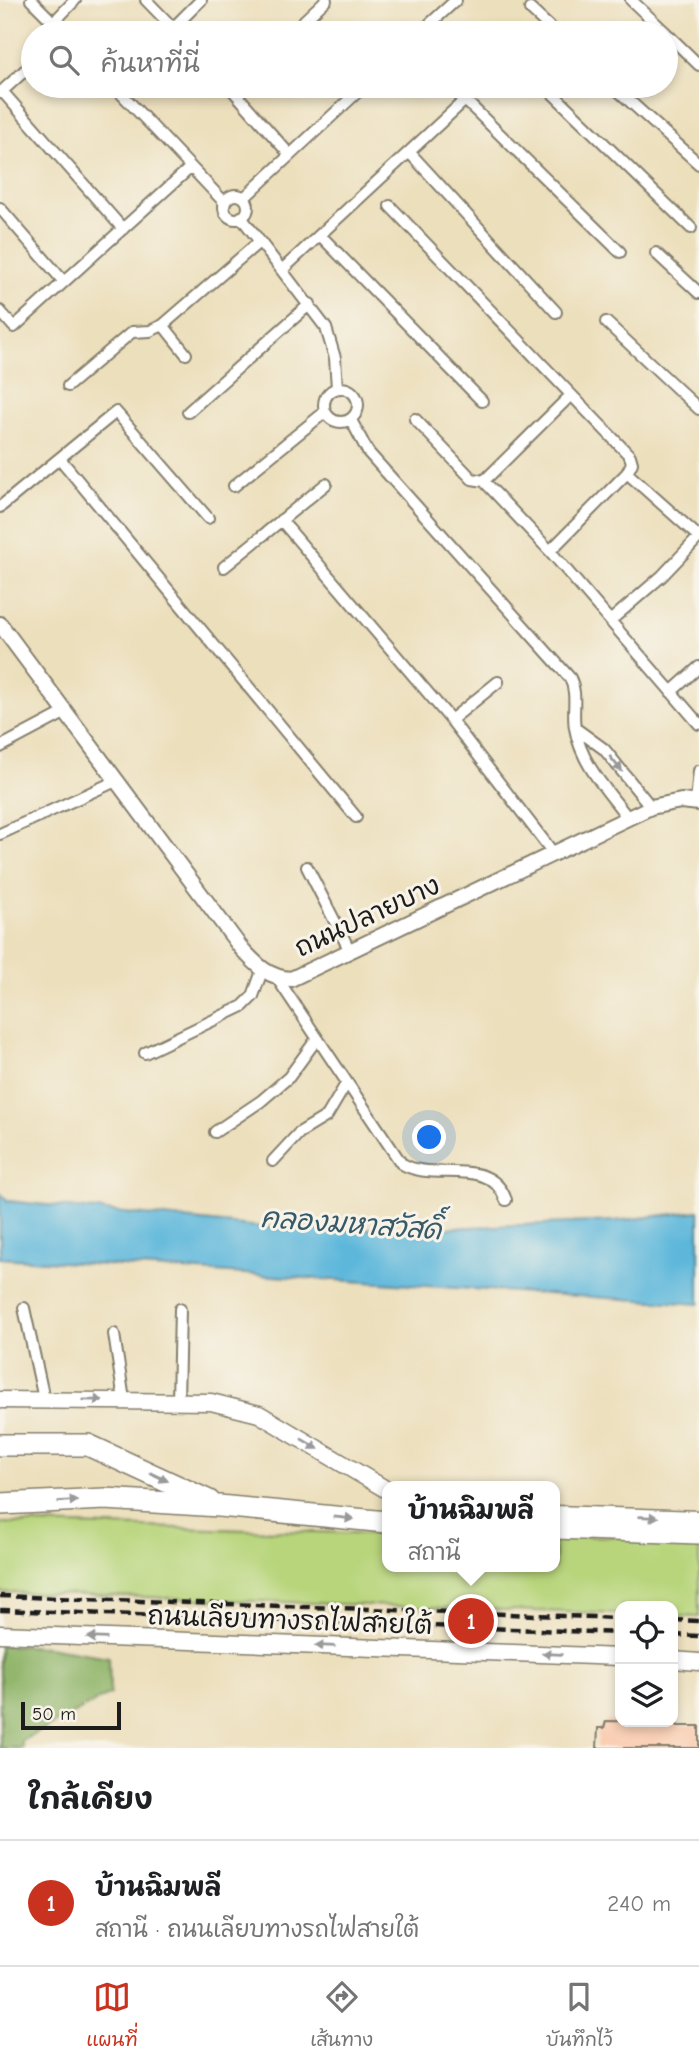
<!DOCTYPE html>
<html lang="th">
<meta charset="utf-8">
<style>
:root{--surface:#fff;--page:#f6f6f6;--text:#202124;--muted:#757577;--line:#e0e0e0;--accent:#c8321e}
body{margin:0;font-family:"Comic Neue","Playpen Sans Thai",sans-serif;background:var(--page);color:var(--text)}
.controls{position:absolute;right:21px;bottom:21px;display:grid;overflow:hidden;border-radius:14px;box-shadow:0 4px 10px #0003}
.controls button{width:63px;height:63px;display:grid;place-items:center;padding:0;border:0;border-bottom:2px solid var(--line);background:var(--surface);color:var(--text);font:35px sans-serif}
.scale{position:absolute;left:21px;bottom:18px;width:100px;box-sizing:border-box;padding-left:7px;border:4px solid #1c1c1c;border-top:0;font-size:19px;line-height:24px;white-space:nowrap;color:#1c1c1c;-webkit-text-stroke:5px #f7f3e8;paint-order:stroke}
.you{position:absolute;left:430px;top:1138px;width:24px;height:24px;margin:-18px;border:5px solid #fff;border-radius:50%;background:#1a73e8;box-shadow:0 0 0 10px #1a73e833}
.badge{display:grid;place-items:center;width:46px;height:46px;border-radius:50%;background:var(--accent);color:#fff;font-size:23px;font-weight:700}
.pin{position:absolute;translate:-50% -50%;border:4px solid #fff;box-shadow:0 2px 7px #0006}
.popup{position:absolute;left:382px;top:1481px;width:178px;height:91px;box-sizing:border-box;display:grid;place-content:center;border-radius:14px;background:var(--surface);filter:drop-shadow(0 2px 5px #0005);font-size:23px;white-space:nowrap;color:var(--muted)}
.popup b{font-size:26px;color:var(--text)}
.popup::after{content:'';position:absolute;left:50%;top:100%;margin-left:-14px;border:14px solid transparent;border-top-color:var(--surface)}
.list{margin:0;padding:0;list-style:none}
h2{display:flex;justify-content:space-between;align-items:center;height:91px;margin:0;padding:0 28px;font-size:30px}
h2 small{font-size:23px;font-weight:400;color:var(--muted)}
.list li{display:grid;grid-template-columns:46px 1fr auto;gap:21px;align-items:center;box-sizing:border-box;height:126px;padding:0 28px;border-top:2px solid var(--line)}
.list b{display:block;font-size:26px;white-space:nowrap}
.list p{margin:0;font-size:23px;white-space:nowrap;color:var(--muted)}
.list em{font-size:23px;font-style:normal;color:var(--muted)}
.icon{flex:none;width:38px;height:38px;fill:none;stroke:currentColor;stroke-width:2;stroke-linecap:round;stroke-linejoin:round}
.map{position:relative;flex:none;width:699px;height:1748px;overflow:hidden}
.search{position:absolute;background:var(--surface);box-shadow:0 4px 10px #0003;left:21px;right:21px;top:21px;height:77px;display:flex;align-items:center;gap:18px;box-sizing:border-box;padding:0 24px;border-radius:38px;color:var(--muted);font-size:26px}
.sheet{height:217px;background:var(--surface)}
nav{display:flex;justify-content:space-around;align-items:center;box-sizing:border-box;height:98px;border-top:2px solid var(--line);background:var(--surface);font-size:19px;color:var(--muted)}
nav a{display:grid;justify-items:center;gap:4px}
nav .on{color:var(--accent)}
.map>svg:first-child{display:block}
.green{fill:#b8d57c;stroke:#6a784c;stroke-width:2}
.forest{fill:#92b66c;stroke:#576944;stroke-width:2}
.water{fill:#5db7db;stroke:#3c6a7c;stroke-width:2}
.building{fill:#fcaf86}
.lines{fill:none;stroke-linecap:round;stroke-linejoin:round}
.minor-casing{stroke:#847e6c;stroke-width:14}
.tertiary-casing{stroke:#847e6c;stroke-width:18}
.secondary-casing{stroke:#847e6c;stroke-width:19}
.motorway-casing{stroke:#847e6c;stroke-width:24}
.minor{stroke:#fff;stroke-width:10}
.tertiary{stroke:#fff;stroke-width:14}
.secondary{stroke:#fff;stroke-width:16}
.motorway{stroke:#fff;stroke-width:21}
.rail{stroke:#1c1c1c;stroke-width:4.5;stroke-dasharray:10 5;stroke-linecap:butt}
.oneway{fill:#999}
.labels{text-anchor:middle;stroke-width:6;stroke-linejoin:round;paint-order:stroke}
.street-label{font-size:26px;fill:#1c1c1c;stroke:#f7f3e8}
.water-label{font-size:28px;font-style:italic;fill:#365a68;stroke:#f7f3e8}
</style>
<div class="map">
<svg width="699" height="1748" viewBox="0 0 699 1748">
<rect width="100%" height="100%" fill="#f7f3e8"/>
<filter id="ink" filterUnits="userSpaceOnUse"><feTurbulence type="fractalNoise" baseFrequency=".0143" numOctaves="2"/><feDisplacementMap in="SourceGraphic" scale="14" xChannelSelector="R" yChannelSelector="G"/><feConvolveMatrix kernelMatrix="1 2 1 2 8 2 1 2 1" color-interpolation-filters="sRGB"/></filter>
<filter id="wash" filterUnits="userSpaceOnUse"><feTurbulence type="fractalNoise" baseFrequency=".00686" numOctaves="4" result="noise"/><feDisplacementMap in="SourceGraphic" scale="28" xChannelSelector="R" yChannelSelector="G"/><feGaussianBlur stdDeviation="1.57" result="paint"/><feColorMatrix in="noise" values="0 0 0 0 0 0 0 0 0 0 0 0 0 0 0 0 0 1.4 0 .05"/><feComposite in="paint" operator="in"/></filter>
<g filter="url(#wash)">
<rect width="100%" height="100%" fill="#ecdfbc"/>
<path class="green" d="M0,1523L387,1534V1567H555V1536L699,1537V1617L673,1616V1606H620V1614L0,1592Z"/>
<path class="forest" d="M0,1645L47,1647L109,1657L110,1694L21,1741L23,1748H0Z"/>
<path class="water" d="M0,1193L8,1201L271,1228L423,1229L615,1221L699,1211V1304L0,1258Z"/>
<g id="blocks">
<path class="building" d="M606,1721L677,1722V1726H699V1748H597L598,1728H604Z"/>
</g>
</g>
<g filter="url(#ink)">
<use href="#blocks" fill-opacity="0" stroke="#847e6c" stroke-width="2"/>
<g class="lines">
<g class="minor-casing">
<path id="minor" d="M31,0L64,33
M146,0L178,33
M631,0L666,33
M530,9L556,33
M54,22L75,0
M173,28L201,0
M291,33L326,0
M420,33L456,0
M666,33L699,65
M114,86L225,203
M229,86L290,155
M545,86L691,228
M613,86L699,164
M2,91L123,229
M0,93L33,63
M466,101L620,252
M410,153L556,312
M224 207a12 12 0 1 1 24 0a12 12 0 1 1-24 0Z
M244,198L364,86
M390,206L630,456L632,463L627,473L550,551
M0,208L64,282
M241,217L326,328L335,358L337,388
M321,236L482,401
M656,253L699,293
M282,270L480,86
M0,311L14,327L191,167
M606,322L699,409
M163,325L186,354
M68,386L132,332L150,331L163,325L259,242
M324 405a17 17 0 1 1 34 0a17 17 0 1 1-34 0Z
M188,412L310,304
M415,419L472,479L484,481L550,551L699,724
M351,420L368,452L570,678C578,694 572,711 575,728C581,764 607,790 628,818
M61,460L356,817
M627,473L699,537
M484,481L571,395
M234,486L325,412
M0,507L116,412L208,518
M281,520L451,720L554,854
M224,567L326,484
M610,621L662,576L699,537
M671,692L699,667
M451,720L498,682
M575,728L604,749L651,807
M0,747L66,712
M696,802L699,771
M0,834L116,781
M307,867L350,951
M277,978L401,1163C432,1184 490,1154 506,1200
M145,1053L243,1006L253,996L262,971
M215,1132L261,1101L289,1077L316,1040
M273,1161L299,1133L327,1116L346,1084
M24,1308L44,1399
M114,1334L124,1400
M178,1401L180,1309"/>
</g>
<g class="tertiary-casing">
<path id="tertiary" d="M0,624L241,948C257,965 267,977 291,979L651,807L681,801L699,803"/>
</g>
<g class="secondary-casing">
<path id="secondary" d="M0,1400L211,1402L259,1414L387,1490
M555,1514L699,1519
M0,1634L620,1657
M673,1660L699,1662"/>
</g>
<g class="motorway-casing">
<path id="motorway" d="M0,1445H88L209,1501
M0,1504L105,1499L219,1506L387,1522
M555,1528L699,1533"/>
</g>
<use href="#minor" class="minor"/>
<use href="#tertiary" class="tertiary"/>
<use href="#secondary" class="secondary"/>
<use href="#motorway" class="motorway"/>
<path class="rail" d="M0,1596L620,1618
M0,1610L620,1633
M673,1620L699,1621
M673,1635L699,1636"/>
</g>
<defs><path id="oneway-solid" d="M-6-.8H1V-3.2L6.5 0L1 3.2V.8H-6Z" transform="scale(1.75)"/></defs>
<g class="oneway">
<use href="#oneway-solid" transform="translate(616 764) rotate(51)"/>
<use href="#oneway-solid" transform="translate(93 1400) rotate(1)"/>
<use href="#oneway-solid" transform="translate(310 1444) rotate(31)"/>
<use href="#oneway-solid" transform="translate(159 1477) rotate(25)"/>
<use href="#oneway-solid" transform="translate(68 1501) rotate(-3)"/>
<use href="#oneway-solid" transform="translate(648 1517) rotate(2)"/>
<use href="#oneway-solid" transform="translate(344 1518) rotate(6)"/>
<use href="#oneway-solid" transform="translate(97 1638) rotate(-178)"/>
<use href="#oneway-solid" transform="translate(325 1646) rotate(-178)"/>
<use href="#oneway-solid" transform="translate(552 1654) rotate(-178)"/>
</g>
</g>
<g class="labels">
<g class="street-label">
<text transform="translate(367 916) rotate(-25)" y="9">ถนนปลายบาง</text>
<text transform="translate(290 1620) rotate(2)" y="9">ถนนเลียบทางรถไฟสายใต้</text>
</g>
<g class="water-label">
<text transform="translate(351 1223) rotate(4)" y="10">คลองมหาสวัสดิ์</text>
</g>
</g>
</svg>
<div class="controls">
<button><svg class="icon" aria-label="locate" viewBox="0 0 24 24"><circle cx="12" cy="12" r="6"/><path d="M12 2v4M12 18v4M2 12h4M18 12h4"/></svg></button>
<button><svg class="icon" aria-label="layers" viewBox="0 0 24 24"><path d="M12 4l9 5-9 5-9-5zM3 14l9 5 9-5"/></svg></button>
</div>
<div class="scale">50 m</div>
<div class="you"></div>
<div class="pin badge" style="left:471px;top:1621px">1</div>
<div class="popup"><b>บ้านฉิมพลี</b>สถานี</div>
<div class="search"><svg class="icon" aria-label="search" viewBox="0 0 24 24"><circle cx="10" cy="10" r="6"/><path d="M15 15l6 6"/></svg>ค้นหาที่นี่</div>
</div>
<section class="sheet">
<h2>ใกล้เคียง<small></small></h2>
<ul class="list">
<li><span class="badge">1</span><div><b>บ้านฉิมพลี</b><p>สถานี · ถนนเลียบทางรถไฟสายใต้</p></div><em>240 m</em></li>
</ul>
</section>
<nav>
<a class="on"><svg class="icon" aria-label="map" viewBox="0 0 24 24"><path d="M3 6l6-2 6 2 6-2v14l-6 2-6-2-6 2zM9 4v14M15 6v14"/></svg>แผนที่</a>
<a><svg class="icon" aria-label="directions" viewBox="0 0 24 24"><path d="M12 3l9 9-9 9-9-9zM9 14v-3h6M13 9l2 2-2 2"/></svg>เส้นทาง</a>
<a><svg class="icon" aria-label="saved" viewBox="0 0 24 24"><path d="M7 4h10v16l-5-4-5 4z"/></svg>บันทึกไว้</a>
</nav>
